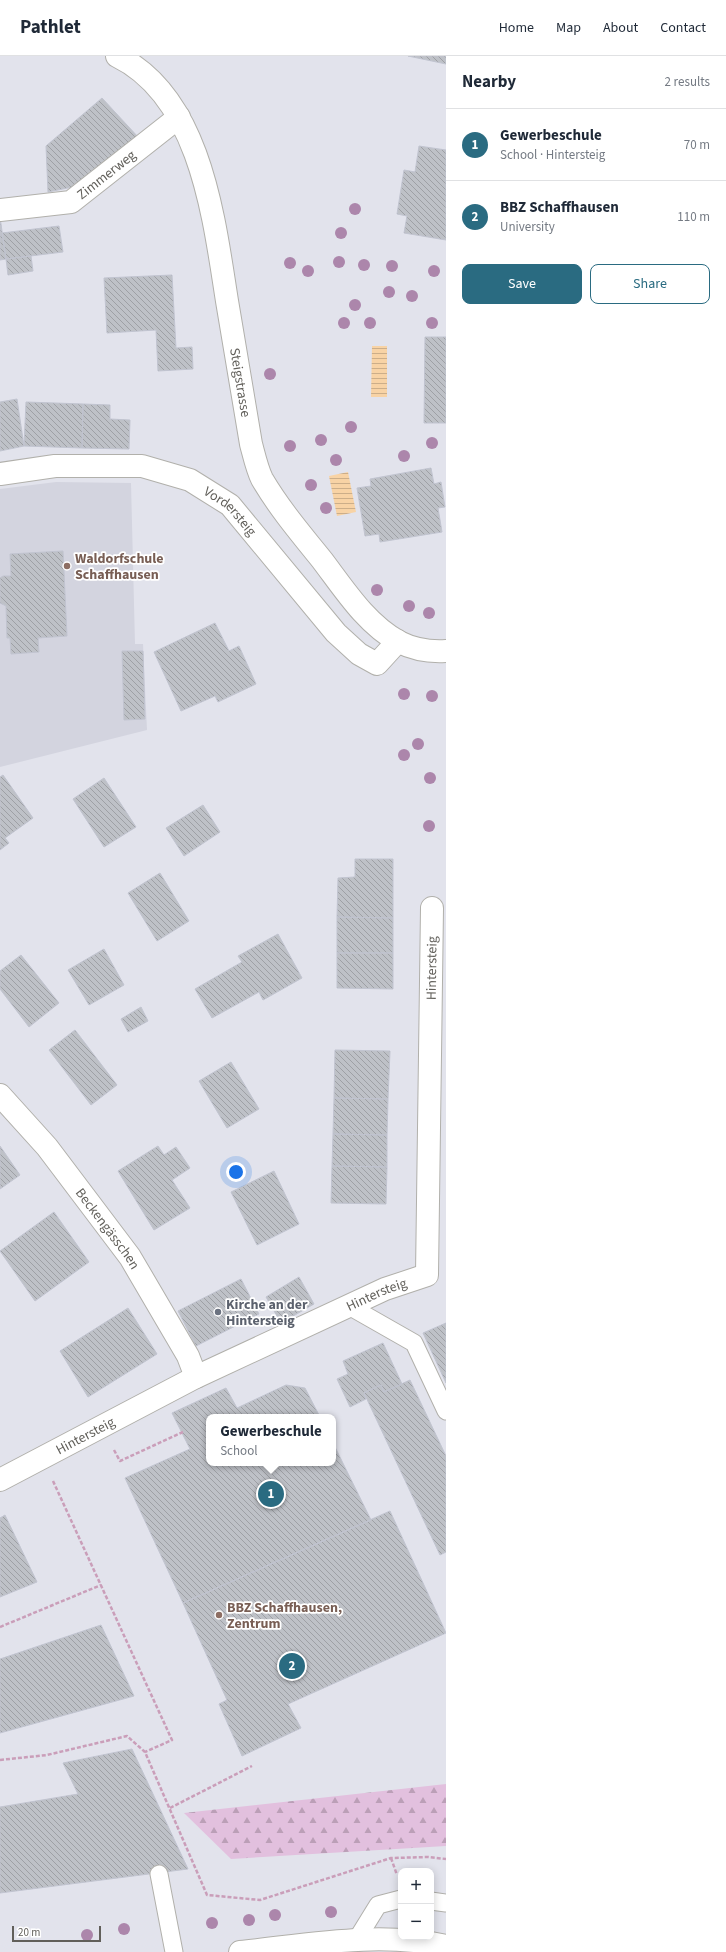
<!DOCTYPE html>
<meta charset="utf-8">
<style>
:root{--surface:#fff;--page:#f6f6f7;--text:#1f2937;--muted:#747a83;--line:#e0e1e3;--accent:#2a6b81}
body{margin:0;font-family:"Source Sans 3",sans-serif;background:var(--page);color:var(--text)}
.controls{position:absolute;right:12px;bottom:12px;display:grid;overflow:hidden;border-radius:8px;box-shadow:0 2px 10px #0003}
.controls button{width:36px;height:36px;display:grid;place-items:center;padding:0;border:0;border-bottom:1px solid var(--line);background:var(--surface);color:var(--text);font:20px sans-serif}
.scale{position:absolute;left:12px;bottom:10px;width:89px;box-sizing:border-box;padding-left:4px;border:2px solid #615f5a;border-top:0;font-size:11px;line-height:14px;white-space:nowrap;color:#615f5a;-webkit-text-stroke:3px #fff;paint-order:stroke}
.you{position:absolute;left:236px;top:1116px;width:14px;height:14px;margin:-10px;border:3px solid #fff;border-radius:50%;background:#1a73e8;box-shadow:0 0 0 6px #1a73e833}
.badge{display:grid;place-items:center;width:26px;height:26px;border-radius:50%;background:var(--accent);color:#fff;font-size:13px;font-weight:700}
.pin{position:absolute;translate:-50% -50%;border:2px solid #fff;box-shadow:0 1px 4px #0006}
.popup{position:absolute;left:206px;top:1358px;width:130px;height:52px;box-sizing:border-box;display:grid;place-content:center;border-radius:8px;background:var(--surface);filter:drop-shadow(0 1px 3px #0005);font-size:13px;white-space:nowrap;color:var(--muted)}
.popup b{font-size:15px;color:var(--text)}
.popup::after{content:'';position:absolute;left:50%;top:100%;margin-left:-8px;border:8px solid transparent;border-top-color:var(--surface)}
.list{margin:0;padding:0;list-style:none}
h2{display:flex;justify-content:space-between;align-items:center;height:52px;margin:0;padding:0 16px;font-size:17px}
h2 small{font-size:13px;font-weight:400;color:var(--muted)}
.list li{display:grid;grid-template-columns:26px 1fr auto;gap:12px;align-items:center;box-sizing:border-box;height:72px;padding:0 16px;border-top:1px solid var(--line)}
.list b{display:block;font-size:15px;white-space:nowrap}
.list p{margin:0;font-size:13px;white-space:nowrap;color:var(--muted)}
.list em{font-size:13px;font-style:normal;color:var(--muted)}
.actions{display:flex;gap:8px;padding:12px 16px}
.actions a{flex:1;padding:9px 0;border:1px solid var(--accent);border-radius:8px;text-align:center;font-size:14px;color:var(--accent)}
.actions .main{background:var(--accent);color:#fff}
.map{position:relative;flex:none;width:446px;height:1896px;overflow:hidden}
header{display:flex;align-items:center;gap:24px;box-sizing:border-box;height:56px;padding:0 20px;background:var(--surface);border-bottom:1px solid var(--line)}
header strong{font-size:19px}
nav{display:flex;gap:22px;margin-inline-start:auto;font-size:14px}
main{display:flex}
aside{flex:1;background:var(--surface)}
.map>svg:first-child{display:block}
.education{fill:#d3d4df}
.forest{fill:url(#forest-firs)}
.water{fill:url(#water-rules)}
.building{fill:url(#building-back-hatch);stroke:#c1c4d0}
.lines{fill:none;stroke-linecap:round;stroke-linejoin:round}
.service-casing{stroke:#b1b0ab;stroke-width:19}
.minor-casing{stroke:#b1b0ab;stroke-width:24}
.tertiary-casing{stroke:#b1b0ab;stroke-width:24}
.path{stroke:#ca9eb9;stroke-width:2.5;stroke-dasharray:4 2;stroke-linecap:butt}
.service{stroke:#fff;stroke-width:17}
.minor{stroke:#fff;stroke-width:22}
.tertiary{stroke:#fff;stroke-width:22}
.tree{fill:#ac86ab}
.education-dot{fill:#8d6e63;stroke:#fff;stroke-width:1.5}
.worship-dot{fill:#6b7280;stroke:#fff;stroke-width:1.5}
.labels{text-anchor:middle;stroke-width:3.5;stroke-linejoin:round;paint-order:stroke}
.street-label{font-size:14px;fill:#615f5a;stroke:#fff}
.education-label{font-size:14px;font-weight:bold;fill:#785e54;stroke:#fff;text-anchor:start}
.worship-label{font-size:14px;font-weight:bold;fill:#5b616d;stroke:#fff;text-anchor:start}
</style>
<header>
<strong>Pathlet</strong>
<nav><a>Home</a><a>Map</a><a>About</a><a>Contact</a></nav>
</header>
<main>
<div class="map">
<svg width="446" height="1896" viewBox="0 0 446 1896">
<defs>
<pattern id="forest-firs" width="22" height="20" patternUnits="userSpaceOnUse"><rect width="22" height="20" fill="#e2c0de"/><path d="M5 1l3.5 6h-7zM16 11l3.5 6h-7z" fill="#bb9fb7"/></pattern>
<pattern id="water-rules" width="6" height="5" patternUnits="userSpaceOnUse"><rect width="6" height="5" fill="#f8d3a5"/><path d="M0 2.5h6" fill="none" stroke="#ccae89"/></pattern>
<pattern id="building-back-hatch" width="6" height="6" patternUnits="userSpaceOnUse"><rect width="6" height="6" fill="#bec1c7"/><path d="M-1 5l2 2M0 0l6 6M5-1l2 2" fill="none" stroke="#9ea0a5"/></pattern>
</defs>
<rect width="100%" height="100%" fill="#e2e3ec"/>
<path class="education" d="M56,426L131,427L135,588H143L147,674L0,711V433Z"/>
<path class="forest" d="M446,1728V1790L231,1803L184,1757Z"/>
<path class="water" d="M372,290H387V341H371Z
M348,416L356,456L337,460L329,420Z"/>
<path class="building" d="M408,0H446V8Z
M102,42L139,82L87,128L48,136L46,90Z
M419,90L446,94V184L404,177L407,160L397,158L404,114L415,116Z
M0,161L6,203L0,204Z
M59,170L63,196L6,203L2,177Z
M31,200L33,215L8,219L6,203Z
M172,219L176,292L192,291L193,313L158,315L156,274L107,277L104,222Z
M425,281H446V367H424Z
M17,343L24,390L0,395V346Z
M26,346L83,348L82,392L24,390Z
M83,348L110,349V363L130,364L129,393L82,392Z
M431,412L434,428L441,426L445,451L438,452L442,476L380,486L379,478L365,480L357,432L371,430L370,423Z
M63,495L67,580L38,582L39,596L11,598L10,582H7L6,550L0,547V522L3,520H11L10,498Z
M215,567L229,595L239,590L256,628L218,646L215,640L181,655L154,596Z
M122,595H143L145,663L124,664Z
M3,719L33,762L5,782L9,787L0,794V721Z
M104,722L136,771L104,791L73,743Z
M203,749L220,776L184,800L166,772Z
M355,803H393V862L337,861L338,822L355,821Z
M160,817L189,865L157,885L128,837Z
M337,861L393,862V897H337Z
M278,878L302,922L263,944L259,936L212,962L195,933L242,906L238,900Z
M104,893L124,929L89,949L68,914Z
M337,897H393V933L337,932Z
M21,899L59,947L29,971L0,933V915Z
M141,951L148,965L128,976L121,963Z
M75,974L117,1029L91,1049L49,994Z
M335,994L390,995L388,1043L334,1042Z
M231,1006L259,1053L227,1072L199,1025Z
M334,1042L388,1043L387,1079L333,1078Z
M333,1078L387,1079V1111L332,1110Z
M0,1090L20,1119L0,1133Z
M158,1090L164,1099L176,1091L190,1112L172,1124L190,1152L154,1174L118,1115Z
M332,1110L387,1111L386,1148L331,1147Z
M274,1115L299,1168L257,1189L231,1136Z
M54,1156L89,1206L35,1245L0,1195Z
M299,1221L314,1248L281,1267L266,1241Z
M241,1223L259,1258L196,1290L178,1255Z
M128,1252L157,1298L88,1341L60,1295Z
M446,1267V1327L423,1277Z
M383,1287L402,1328L384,1336L381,1329L364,1337L366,1343L350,1351L337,1323L348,1318L343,1305Z
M410,1324L446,1400V1496L440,1499L364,1337L381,1329L384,1336Z
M286,1329L305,1332L320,1361H209V1407H333V1387L371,1464L183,1547L125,1422L190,1393L172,1357L226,1332L237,1352Z
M390,1455L446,1577L288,1648L301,1672L242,1700L219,1648L227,1644L183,1547Z
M5,1459L37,1526L0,1541V1462Z
M101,1569L134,1640L0,1677V1603Z
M132,1693L188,1813L0,1837V1751L78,1738L63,1707Z"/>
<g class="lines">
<g class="service-casing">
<path id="service" d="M349,1250L414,1287L446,1355
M159,1818L174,1896
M431,1845L446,1847
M357,1883L378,1849L401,1843"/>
</g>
<g class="minor-casing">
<g id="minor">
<path id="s1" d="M0,154L71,146L179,61"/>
<path id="s2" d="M0,418L55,410H142L190,424L230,449L336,577L359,598L377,608L398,585"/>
<path id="s3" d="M0,1039L47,1091L130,1201L188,1300L196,1321"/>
<path id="s4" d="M0,1424L196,1321L385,1233L427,1219L432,852"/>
</g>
</g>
<g class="tertiary-casing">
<g id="tertiary">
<path id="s5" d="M117,0C201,41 214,163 227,245C235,292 243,340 251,388C254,399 257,413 262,423C279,452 301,478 322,504C344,533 366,568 399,586C413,593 430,596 446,595"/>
<path d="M240,1896C308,1889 378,1875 446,1890"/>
</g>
</g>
<path class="path" d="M114,1394L120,1405L183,1376
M53,1425L172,1684L145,1696
M0,1571L101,1529
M0,1704L47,1699L127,1680L145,1696L207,1839L260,1844L391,1802L428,1801L446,1803
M170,1752L252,1710
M391,1802L397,1819"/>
<use href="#service" class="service"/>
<use href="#minor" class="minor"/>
<use href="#tertiary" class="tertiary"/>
</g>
<g class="tree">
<circle cx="355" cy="153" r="6"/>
<circle cx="341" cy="177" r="6"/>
<circle cx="339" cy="206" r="6"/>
<circle cx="290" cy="207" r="6"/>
<circle cx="364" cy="209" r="6"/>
<circle cx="392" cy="210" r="6"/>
<circle cx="308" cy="215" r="6"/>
<circle cx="434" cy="215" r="6"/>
<circle cx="389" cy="236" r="6"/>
<circle cx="412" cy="240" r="6"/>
<circle cx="355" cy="249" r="6"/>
<circle cx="344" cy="267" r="6"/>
<circle cx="370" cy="267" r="6"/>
<circle cx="432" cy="267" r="6"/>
<circle cx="270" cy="318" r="6"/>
<circle cx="351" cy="371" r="6"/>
<circle cx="321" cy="384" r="6"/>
<circle cx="432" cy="387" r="6"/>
<circle cx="290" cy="390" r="6"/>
<circle cx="404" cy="400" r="6"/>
<circle cx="336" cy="404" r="6"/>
<circle cx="311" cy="429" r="6"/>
<circle cx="326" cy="452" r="6"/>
<circle cx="377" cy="534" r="6"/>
<circle cx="409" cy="550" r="6"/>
<circle cx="429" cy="557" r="6"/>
<circle cx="404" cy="638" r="6"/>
<circle cx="432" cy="640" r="6"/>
<circle cx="418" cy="688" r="6"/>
<circle cx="404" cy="699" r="6"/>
<circle cx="430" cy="722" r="6"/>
<circle cx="429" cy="770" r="6"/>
<circle cx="331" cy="1856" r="6"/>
<circle cx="275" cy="1859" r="6"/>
<circle cx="249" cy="1864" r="6"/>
<circle cx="212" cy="1867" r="6"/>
<circle cx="124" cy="1873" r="6"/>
<circle cx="87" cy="1879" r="6"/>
</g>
<g class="education-dot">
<circle cx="67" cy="510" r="4"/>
<circle cx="219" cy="1559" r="4"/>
</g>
<circle class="worship-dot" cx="218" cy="1256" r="4"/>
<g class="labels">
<g class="street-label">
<text dy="5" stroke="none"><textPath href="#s1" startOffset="116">Zimmerweg</textPath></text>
<text dy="5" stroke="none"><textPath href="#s5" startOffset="362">Steigstrasse</textPath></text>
<text dy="5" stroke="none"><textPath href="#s2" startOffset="244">Vordersteig</textPath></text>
<text dy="5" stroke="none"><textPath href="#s4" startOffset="781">Hintersteig</textPath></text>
<text dy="5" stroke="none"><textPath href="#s3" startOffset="172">Beckengässchen</textPath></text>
<text dy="5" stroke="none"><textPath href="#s4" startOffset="420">Hintersteig</textPath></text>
<text dy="5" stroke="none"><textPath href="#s4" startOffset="96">Hintersteig</textPath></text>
</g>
<g class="education-label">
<text x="75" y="507">Waldorfschule<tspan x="75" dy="16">Schaffhausen</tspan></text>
<text x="227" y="1556">BBZ Schaffhausen,<tspan x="227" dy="16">Zentrum</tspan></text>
</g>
<g class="worship-label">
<text x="226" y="1253">Kirche an der<tspan x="226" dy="16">Hintersteig</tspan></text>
</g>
</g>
</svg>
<div class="controls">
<button>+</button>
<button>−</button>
</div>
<div class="scale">20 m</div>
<div class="you"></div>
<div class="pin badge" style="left:271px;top:1438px">1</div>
<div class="popup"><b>Gewerbeschule</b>School</div>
<div class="pin badge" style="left:292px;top:1610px">2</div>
</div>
<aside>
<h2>Nearby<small>2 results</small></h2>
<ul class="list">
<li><span class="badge">1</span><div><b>Gewerbeschule</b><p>School · Hintersteig</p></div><em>70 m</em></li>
<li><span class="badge">2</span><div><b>BBZ Schaffhausen</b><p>University</p></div><em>110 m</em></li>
</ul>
<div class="actions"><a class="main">Save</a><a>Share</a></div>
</aside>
</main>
